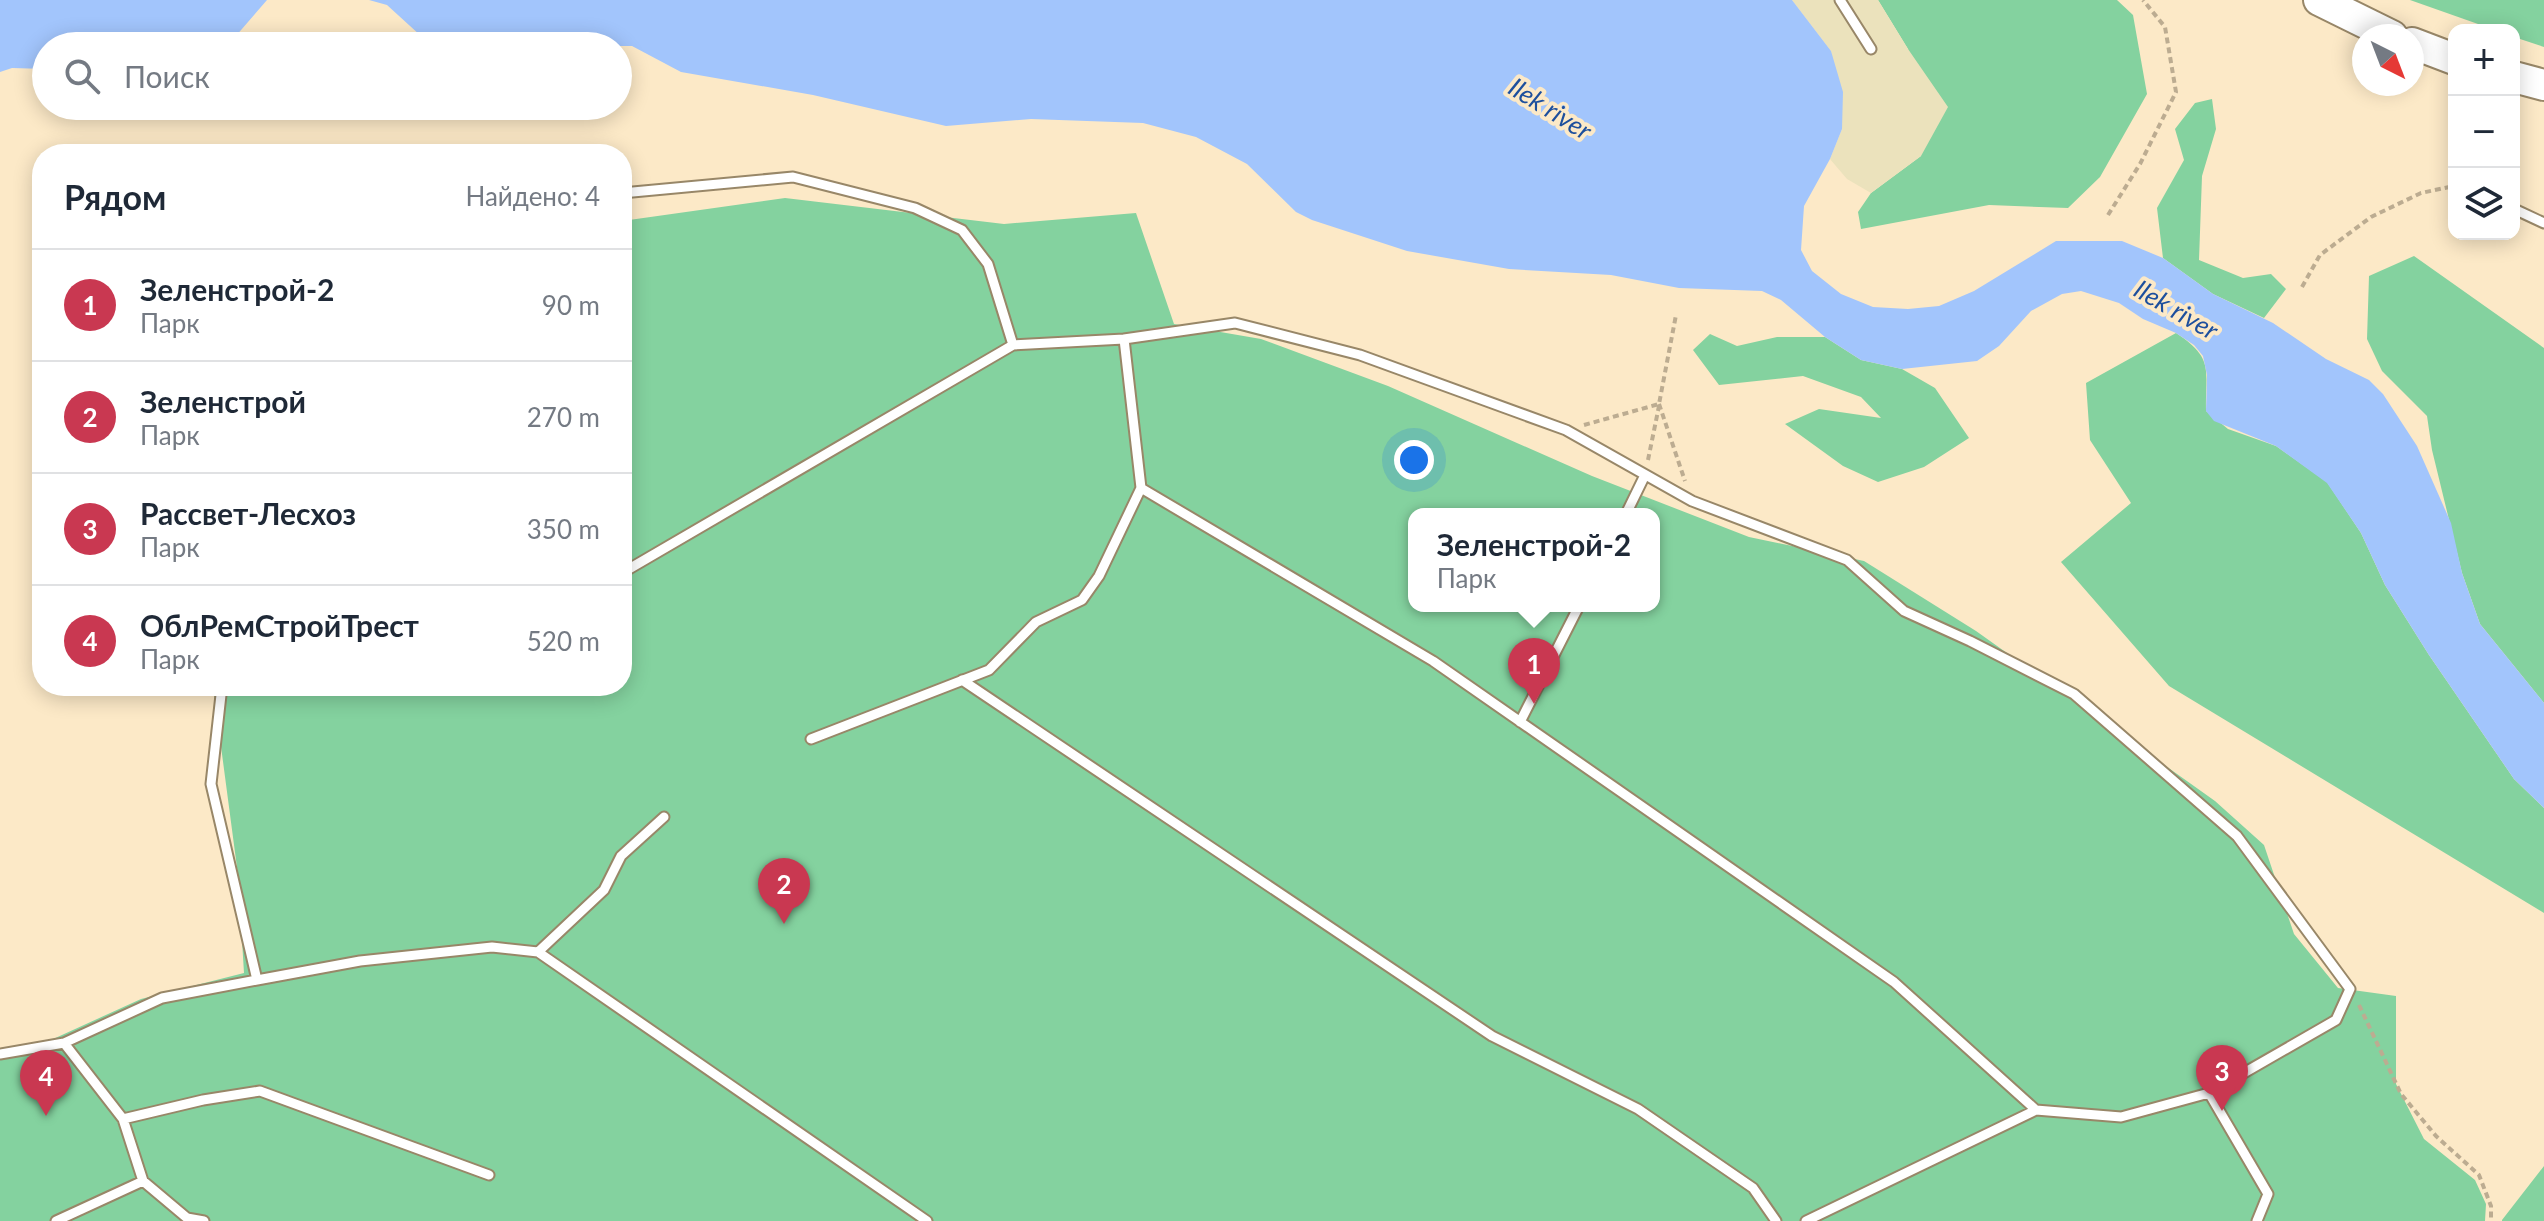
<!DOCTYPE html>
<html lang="ru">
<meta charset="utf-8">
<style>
:root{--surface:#fff;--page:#f2f2f3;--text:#1f2937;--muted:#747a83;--line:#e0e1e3;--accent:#c93851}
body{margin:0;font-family:Lato,sans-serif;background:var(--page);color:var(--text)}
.controls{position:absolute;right:24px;top:24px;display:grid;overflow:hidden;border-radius:16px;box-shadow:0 4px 20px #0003}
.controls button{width:72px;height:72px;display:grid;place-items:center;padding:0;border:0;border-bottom:2px solid var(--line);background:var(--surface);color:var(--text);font:40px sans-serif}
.compass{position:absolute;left:2352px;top:24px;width:72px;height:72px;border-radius:50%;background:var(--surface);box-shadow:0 4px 20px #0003;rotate:138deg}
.you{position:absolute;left:1414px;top:460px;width:28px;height:28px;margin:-20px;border:6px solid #fff;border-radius:50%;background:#1a73e8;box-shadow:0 0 0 12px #1a73e833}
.badge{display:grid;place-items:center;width:52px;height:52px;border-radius:50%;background:var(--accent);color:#fff;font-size:26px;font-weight:700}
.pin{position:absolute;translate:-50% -66px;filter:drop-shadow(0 2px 4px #0008)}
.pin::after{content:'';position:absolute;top:42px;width:28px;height:24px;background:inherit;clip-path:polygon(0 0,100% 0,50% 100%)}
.popup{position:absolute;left:1408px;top:508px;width:252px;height:104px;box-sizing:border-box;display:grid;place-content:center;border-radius:16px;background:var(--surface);filter:drop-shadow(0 2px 6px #0005);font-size:26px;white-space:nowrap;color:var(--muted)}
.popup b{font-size:30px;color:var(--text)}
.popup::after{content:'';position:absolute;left:50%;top:100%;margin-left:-16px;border:16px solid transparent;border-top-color:var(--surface)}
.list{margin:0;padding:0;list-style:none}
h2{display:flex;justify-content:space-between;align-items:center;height:104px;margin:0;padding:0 32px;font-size:34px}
h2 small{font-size:26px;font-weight:400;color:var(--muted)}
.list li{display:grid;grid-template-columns:52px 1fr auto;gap:24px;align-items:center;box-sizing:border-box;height:112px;padding:0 32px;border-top:2px solid var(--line)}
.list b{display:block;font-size:30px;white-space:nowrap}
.list p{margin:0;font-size:26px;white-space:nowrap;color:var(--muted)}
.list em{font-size:26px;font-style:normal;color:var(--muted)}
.icon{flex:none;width:44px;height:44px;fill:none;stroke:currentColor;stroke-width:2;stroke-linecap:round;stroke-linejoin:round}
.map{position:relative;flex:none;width:2544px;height:1221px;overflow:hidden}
.search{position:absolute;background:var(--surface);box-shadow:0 4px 20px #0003;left:32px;top:32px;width:600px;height:88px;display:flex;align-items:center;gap:20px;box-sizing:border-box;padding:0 28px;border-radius:44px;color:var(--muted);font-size:30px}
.panel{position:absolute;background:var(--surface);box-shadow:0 4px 20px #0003;left:32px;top:144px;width:600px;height:552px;border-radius:32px}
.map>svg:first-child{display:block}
.green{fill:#84d29f;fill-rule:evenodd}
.sand{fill:#ebe2bc}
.water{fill:#a2c5fc}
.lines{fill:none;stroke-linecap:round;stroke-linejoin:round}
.service-casing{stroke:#988768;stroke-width:13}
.trunk-casing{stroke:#988768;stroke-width:34}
.path{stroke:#bcac91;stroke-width:4;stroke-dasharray:6 4;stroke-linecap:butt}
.service{stroke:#fff;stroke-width:9}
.trunk{stroke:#fff;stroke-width:30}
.labels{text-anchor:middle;stroke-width:8;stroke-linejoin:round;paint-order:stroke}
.water-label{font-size:26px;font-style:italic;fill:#1d4f9d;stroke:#fce9c7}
</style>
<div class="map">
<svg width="2544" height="1221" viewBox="0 0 2544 1221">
<rect width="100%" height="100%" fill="#fce9c7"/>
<path class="green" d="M1878,0H2117L2133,15L2147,94L2100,177L2068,208L1989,205L1861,229L1858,212L1871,193L1921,156L1908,49Z
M2410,0H2544V47L2514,37V30H2495Z
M2212,99L2216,129L2202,176L2199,260L2243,278L2271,274L2286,289L2264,318L2213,294L2163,258L2157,208L2184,160L2175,129L2195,103Z
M785,198L1004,224L1136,213L1174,324L1261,339L1388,386L1592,476L1749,537L1864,561L1976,631L2215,801L2264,845L2294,934L2338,988L2396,996V1084L2424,1139L2475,1180L2486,1204L2485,1221H0V1049L40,1045L141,999L244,973L238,875L213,686H622V221ZM1414,514H1654V606H1414Z
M2414,256L2544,348V703L2480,624L2462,573L2432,450L2427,416L2382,371L2367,339L2369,276Z
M2176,333C2215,359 2205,369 2206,411L2228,429L2276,446L2327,482L2361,533L2385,585L2429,655L2514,779L2544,808V913L2169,686L2061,562L2131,503L2090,440L2086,383Z
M1710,334L1737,346L1777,337H1825L1861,360L1902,369L1935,388L1969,438L1924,467L1878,482L1843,466L1785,424L1819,409L1881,418L1861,397L1803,376L1719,385L1693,350Z
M2544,1166V1221H2502V1220Z"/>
<path class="sand" d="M1792,0H1878L1908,49L1948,107L1921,156L1871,193L1847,179L1830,159L1842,129L1831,51Z"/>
<path class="water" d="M0,0H267L235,37L220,46H46V69L12,68L0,72Z
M369,0H1792L1831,51L1843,92L1842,129L1830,159L1804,206L1801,250L1812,271L1841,294L1873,307L1908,309L1939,306L1974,291L2056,241H2122L2163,258L2213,294L2273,323L2326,359L2369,380L2383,394L2417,446L2451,523L2462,573L2480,624L2544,703V808L2514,779L2429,655L2385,585L2361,533L2327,483L2276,446L2214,421L2206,411L2207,375L2203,356L2194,345L2176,333L2143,319L2119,303L2081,291L2062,294L2031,311L1999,346L1977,361L1902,369L1861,360L1825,337L1781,300L1762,291L1679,288L1611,275L1509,269L1407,251L1312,220L1296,212L1247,164L1196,137L1143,123L1031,119L946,126L813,95L681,72L632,46H442L421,36L387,5Z"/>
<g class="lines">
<g class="service-casing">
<path id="service" d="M1840,0L1871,49
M622,193L793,177L915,208L962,230L988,264L1013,345
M2514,209L2544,223
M1124,339L1235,323L1360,355L1566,430L1692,501L1847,560L1904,611L1970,641L2074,694L2237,836L2350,989L2336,1020L2209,1093L2121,1117L2036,1110
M1626,514L1645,475
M622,573L1013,345L1124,339L1141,488L1433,661L1894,982L2036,1110L1806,1221
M962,680L1492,1036L1638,1109L1753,1188L1776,1221
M1520,722L1579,606
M811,739L989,670L1036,622L1082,600L1099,576L1141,488
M538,952L927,1221
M257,980L360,961L492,947L538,952L604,890L621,856L664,817
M64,1043L123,1119L143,1181L187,1218L204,1221
M0,1054L64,1043L162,998L257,980L211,784L222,686
M2209,1093L2268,1194L2257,1221
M123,1119L203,1100L260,1091L489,1175
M56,1221L143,1181"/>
</g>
<g class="trunk-casing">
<path id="trunk" d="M2319,0L2392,36
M2412,43L2454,59
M2514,77L2544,85"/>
</g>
<path class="path" d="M2108,215L2140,164L2176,92L2165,27L2143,0
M2302,287L2320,255L2371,217L2421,193L2454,186
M1659,404L1685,481
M1584,425L1659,404L1676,315
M1648,460L1659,406
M2359,1005L2401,1094L2436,1136L2479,1175L2491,1206V1221"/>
<use href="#service" class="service"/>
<use href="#trunk" class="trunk"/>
</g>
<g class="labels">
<g class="water-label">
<text transform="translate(1550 109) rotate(32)" y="9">Ilek river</text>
<text transform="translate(2176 310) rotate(30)" y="9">Ilek river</text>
</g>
</g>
</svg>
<div class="controls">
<button>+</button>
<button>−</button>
<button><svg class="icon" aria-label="layers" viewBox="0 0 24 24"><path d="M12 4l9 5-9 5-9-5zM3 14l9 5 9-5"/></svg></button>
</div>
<svg class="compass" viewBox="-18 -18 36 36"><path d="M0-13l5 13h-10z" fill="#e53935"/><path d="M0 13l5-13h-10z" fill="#747a83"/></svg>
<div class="you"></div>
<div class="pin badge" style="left:1534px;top:704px">1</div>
<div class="popup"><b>Зеленстрой-2</b>Парк</div>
<div class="pin badge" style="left:784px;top:924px">2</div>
<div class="pin badge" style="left:2222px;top:1111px">3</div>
<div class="pin badge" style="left:46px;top:1116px">4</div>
<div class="search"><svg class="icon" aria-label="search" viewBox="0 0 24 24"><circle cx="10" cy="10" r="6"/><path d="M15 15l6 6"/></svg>Поиск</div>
<section class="panel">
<h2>Рядом<small>Найдено: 4</small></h2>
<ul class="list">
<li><span class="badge">1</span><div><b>Зеленстрой-2</b><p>Парк</p></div><em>90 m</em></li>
<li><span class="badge">2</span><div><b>Зеленстрой</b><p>Парк</p></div><em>270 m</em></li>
<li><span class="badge">3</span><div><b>Рассвет-Лесхоз</b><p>Парк</p></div><em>350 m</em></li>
<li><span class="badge">4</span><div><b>ОблРемСтройТрест</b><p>Парк</p></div><em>520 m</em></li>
</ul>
</section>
</div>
